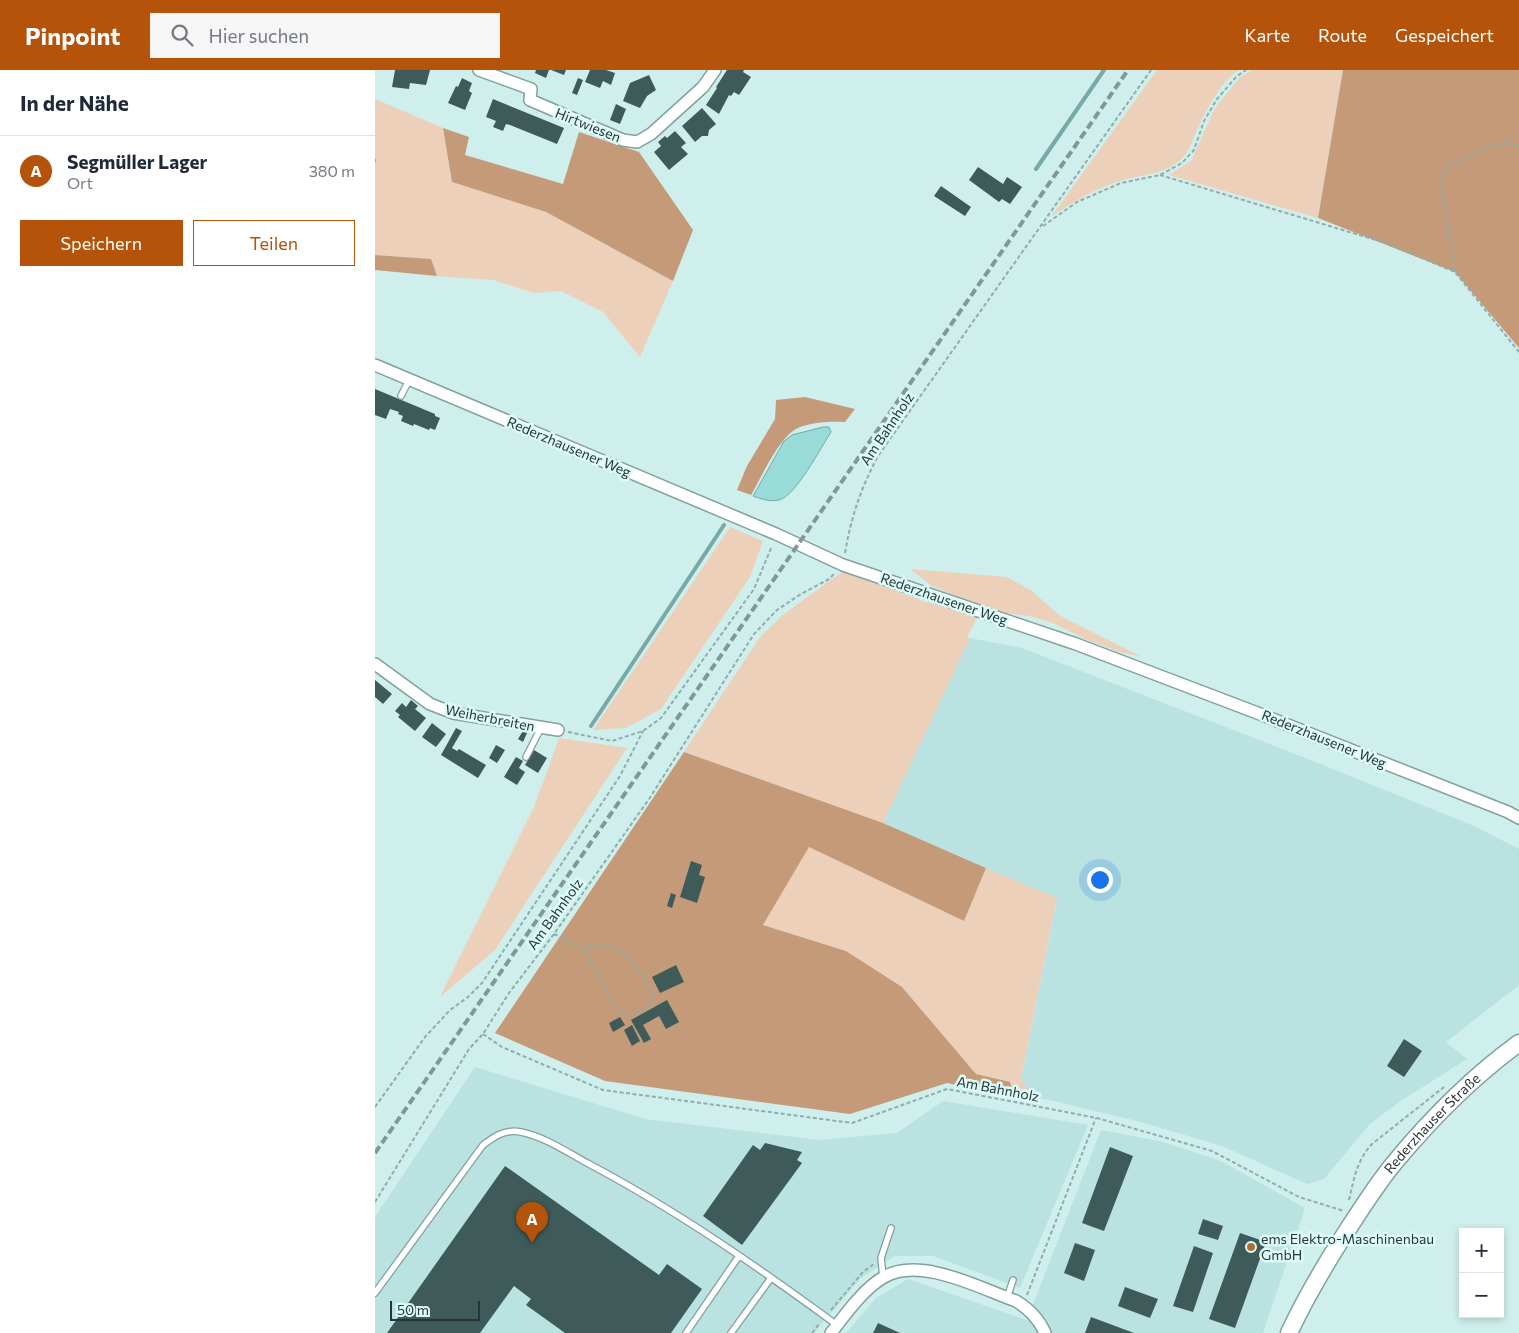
<!DOCTYPE html>
<html lang="de">
<meta charset="utf-8">
<style>
:root{--surface:#fff;--page:#f6f6f7;--text:#1f2937;--muted:#747a83;--line:#e0e1e3;--accent:#b45309}
body{margin:0;font-family:Commissioner,sans-serif;background:var(--page);color:var(--text)}
.controls{position:absolute;right:15px;bottom:15px;display:grid;overflow:hidden;border-radius:0px;box-shadow:0 2px 8px #0003}
.controls button{width:45px;height:45px;display:grid;place-items:center;padding:0;border:0;border-bottom:1px solid var(--line);background:var(--surface);color:var(--text);font:25px sans-serif}
.scale{position:absolute;left:15px;bottom:12px;width:90px;box-sizing:border-box;padding-left:5px;border:2px solid #293534;border-top:0;font-size:14px;line-height:18px;white-space:nowrap;color:#293534;-webkit-text-stroke:4px #dcfcfa;paint-order:stroke}
.you{position:absolute;left:724px;top:809px;width:18px;height:18px;margin:-12px;border:4px solid #fff;border-radius:50%;background:#1a73e8;box-shadow:0 0 0 8px #1a73e833}
.badge{display:grid;place-items:center;width:32px;height:32px;border-radius:50%;background:var(--accent);color:#fff;font-size:16px;font-weight:700}
.pin{position:absolute;translate:-50% -41px;filter:drop-shadow(0 1px 2px #0008)}
.pin::after{content:'';position:absolute;top:26px;width:18px;height:15px;background:inherit;clip-path:polygon(0 0,100% 0,50% 100%)}
.list{margin:0;padding:0;list-style:none}
h2{display:flex;justify-content:space-between;align-items:center;height:65px;margin:0;padding:0 20px;font-size:21px}
h2 small{font-size:16px;font-weight:400;color:var(--muted)}
.list li{display:grid;grid-template-columns:32px 1fr auto;gap:15px;align-items:center;box-sizing:border-box;height:70px;padding:0 20px;border-top:1px solid var(--line)}
.list b{display:block;font-size:19px;white-space:nowrap}
.list p{margin:0;font-size:16px;white-space:nowrap;color:var(--muted)}
.list em{font-size:16px;font-style:normal;color:var(--muted)}
.actions{display:flex;gap:10px;padding:15px 20px}
.actions a{flex:1;padding:11px 0;border:1px solid var(--accent);border-radius:0px;text-align:center;font-size:18px;color:var(--accent)}
.actions .main{background:var(--accent);color:#fff}
.icon{flex:none;width:28px;height:28px;fill:none;stroke:currentColor;stroke-width:2;stroke-linecap:round;stroke-linejoin:round}
.map{position:relative;flex:none;width:1144px;height:1263px;overflow:hidden}
header{display:flex;align-items:center;gap:30px;box-sizing:border-box;height:70px;padding:0 25px;background:var(--accent);color:#fff}
header strong{font-size:24px}
nav{display:flex;gap:28px;margin-inline-start:auto;font-size:18px}
.search{width:350px;height:45px;background:var(--page);display:flex;align-items:center;gap:12px;box-sizing:border-box;padding:0 18px;border-radius:0px;color:var(--muted);font-size:19px}
main{display:flex}
aside{flex:1;background:var(--surface)}
.map>svg:first-child{display:block}
.built{fill:#bae2e0}
.green{fill:#edd0b9}
.forest{fill:#c49a78}
.water{fill:#98dbd8;stroke:#77a9a7}
.lines{fill:none;stroke-linecap:round;stroke-linejoin:round}
.stream{stroke:#77a9a7;stroke-width:4}
.building{fill:#3f5b59}
.lane-casing{stroke:#82a09e;stroke-width:8}
.street-casing{stroke:#82a09e;stroke-width:14}
.secondary-casing{stroke:#82a09e;stroke-width:19}
.path{stroke:#93abaa;stroke-width:2;stroke-dasharray:4 2.5;stroke-linecap:butt}
.lane{stroke:#fff;stroke-width:5.5}
.street{stroke:#fff;stroke-width:11}
.secondary{stroke:#fff;stroke-width:16}
.rail{stroke:#829897;stroke-width:4;stroke-dasharray:8 4;stroke-linecap:butt}
.poi-dot{fill:#ad6e36;stroke:#dcfcfa;stroke-width:2}
.labels{text-anchor:middle;stroke-width:5;stroke-linejoin:round;paint-order:stroke}
.street-label{font-size:14px;fill:#293534;stroke:#dcfcfa}
.poi-label{font-size:14px;fill:#293534;stroke:#dcfcfa;text-anchor:start}
</style>
<header>
<strong>Pinpoint</strong>
<div class="search"><svg class="icon" aria-label="search" viewBox="0 0 24 24"><circle cx="10" cy="10" r="6"/><path d="M15 15l6 6"/></svg>Hier suchen</div>
<nav><a>Karte</a><a>Route</a><a>Gespeichert</a></nav>
</header>
<main>
<aside>
<h2>In der Nähe<small></small></h2>
<ul class="list">
<li><span class="badge">A</span><div><b>Segmüller Lager</b><p>Ort</p></div><em>380 m</em></li>
</ul>
<div class="actions"><a class="main">Speichern</a><a>Teilen</a></div>
</aside>
<div class="map">
<svg width="1144" height="1263" viewBox="0 0 1144 1263">
<rect width="100%" height="100%" fill="#cfefed"/>
<path class="built" d="M595,568L647,578L938,691L1099,756L1144,779V915L1071,972L1092,989L1024,1032L994,1055L949,1109L932,1114L847,1076L762,1051L657,1026L646,1010L682,829L508,753Z
M100,997L270,1049L444,1070L522,1063L568,1031L713,1055L645,1218L558,1186H520L486,1208L439,1263H0V1147Z
M726,1060L784,1071L844,1090L930,1138L888,1263H471L501,1228L533,1209L652,1250Z"/>
<path class="green" d="M782,0H864C844,13 831,42 821,62C816,74 814,83 804,91C785,106 761,105 739,113C716,121 696,133 676,147Z
M877,0H968L943,148L794,105L816,91L840,38L865,7Z
M0,29L68,58L77,112L171,142L298,211L265,287L228,242L186,221L159,223L118,210L62,206L55,189L0,185Z
M355,457L388,471L375,507L286,639L251,658L218,660Z
M535,499L632,507L657,521L684,545L767,587L745,582L710,569L678,553L655,546L629,543L590,530L557,516Z
M468,501L548,531L603,546L592,567L595,568L508,753L309,682L385,567L409,544Z
M184,668L252,678L120,880L65,927L159,737Z
M434,777L589,851L611,798L682,828L646,1009L657,1026L639,1027L635,1012L601,1004L527,917L471,881L388,855Z"/>
<path class="forest" d="M968,0H1144V278L1080,202L943,148Z
M68,58L94,67L90,85L188,114L204,62L264,82L318,160L298,211L171,142L77,112Z
M0,185L56,189L62,206L0,200Z
M430,327L480,339L470,352C456,351 429,352 418,361C402,372 386,408 376,425L362,420L372,396L400,349L401,330Z
M309,682L508,753L611,798L589,851L434,777L388,855L471,881L527,917L601,1004L635,1012L639,1027L572,1013L475,1044L230,1011L120,963Z"/>
<path class="water" d="M448,357H454L456,362C446,377 421,426 404,430C395,432 386,429 378,426L409,371L417,365Z"/>
<g class="lines">
<path class="stream" d="M661,99L729,0
M216,656L349,455"/>
</g>
<path class="building" d="M20,0H55L51,15L35,13L34,19L17,17Z
M161,0H174L171,8L160,3Z
M176,0H191L189,5Z
M215,0H231L240,3L236,15L228,11L225,18L210,12Z
M352,0H369L368,2L376,7L364,25L359,22L356,26L354,25L344,44L331,35L342,18L341,17Z
M274,5L281,20L272,26L265,38L248,31L255,13Z
M87,8L97,13L94,21L97,23L90,40L73,33L81,16L83,17Z
M203,8L208,10L202,25L197,23Z
M118,29L189,58L182,74L135,55L131,54L128,61L118,57L121,51L111,47Z
M241,34L251,39L245,54L235,50Z
M327,38L341,54L334,60L333,66H327L320,72L307,56Z
M300,61L311,73L306,77L313,84L294,100L279,82L286,76L283,72L290,66L292,68Z
M603,97L628,114L632,107L647,117L635,134L627,129L624,132L594,110Z
M566,116L596,137L590,146L559,126Z
M0,319L60,344V346L65,348L60,360L55,358L54,360L39,354L38,356L26,351L28,346L23,344L24,342L15,339L11,349L0,345Z
M0,610L17,624L8,634L0,627Z
M36,630L43,636L40,639L51,648L40,661L23,647L25,645L20,641L27,633L31,637Z
M57,653L71,664L61,677L47,667Z
M81,658L87,661L77,678L82,681L84,679L111,695L103,708L66,685Z
M148,661L152,663L148,672L143,669Z
M121,675L130,680L122,693L114,688Z
M159,680L172,688L163,703L150,695Z
M141,687L148,691L144,698L150,702L142,715L129,707Z
M316,791L327,795L324,805L330,807L322,833L305,827Z
M296,823L301,825L297,838L292,836Z
M301,895L309,912L285,923L277,907Z
M292,930L304,952L291,959L284,946L268,955L276,969L269,973L256,950Z
M245,947L250,955L238,962L234,953Z
M257,955L265,971L257,976L249,960Z
M1029,969L1047,981L1029,1007L1012,996Z
M390,1073L427,1082L422,1090L427,1093L367,1175L328,1146L378,1075L385,1080Z
M735,1077L758,1086L729,1161L707,1153Z
M130,1096L284,1205L292,1194L327,1219L296,1263H190L151,1235L156,1229L139,1216L105,1263H12Z
M828,1149L848,1156L843,1170L823,1164Z
M865,1163L891,1172L860,1258L834,1249Z
M700,1173L720,1180L709,1211L689,1203Z
M819,1176L838,1183L818,1242L798,1236Z
M750,1217L783,1229L775,1248L743,1236Z
M716,1247L759,1263H710Z
M503,1253L525,1263H498Z"/>
<g class="lines">
<g class="lane-casing">
<path id="lane" d="M26,326L34,310
M151,687L166,658
M508,1207L506,1188L516,1158
M0,1223L108,1075C120,1066 130,1059 146,1062C170,1067 192,1082 214,1094C301,1140 383,1197 462,1255
M632,1228L638,1210
M311,1263L364,1186
M356,1263L396,1208"/>
</g>
<g class="street-casing">
<path id="street" d="M104,0L156,19L155,30L248,70L262,72L276,64L328,17L340,0
M0,295L401,464L468,495L701,574L885,644L1133,742L1144,748
M0,594L55,634L78,643L183,660
M456,1263C469,1246 489,1218 509,1207C546,1186 604,1218 641,1231C654,1239 664,1249 670,1263"/>
</g>
<g class="secondary-casing">
<g id="secondary">
<path id="s1" d="M914,1263C929,1231 947,1200 966,1170C983,1144 1000,1116 1020,1092C1055,1050 1100,1005 1144,973"/>
</g>
</g>
<path class="path" d="M0,89V92
M785,105L1011,173L1080,202L1144,282
M668,156L702,132L746,113L785,105L807,93L819,80L829,51L842,29L862,6L871,0
M1080,202L1065,108L1075,95L1101,83L1129,73L1144,75
M470,483C476,447 486,418 503,386L776,0
M193,662L237,671L268,661L286,648L379,519L397,476
M179,864C187,868 200,873 206,879C224,897 230,924 246,943C257,944 268,941 277,933L278,924C269,909 255,882 237,877C228,874 215,877 206,879
M108,964L127,977L228,1020L477,1053L572,1019L722,1048L837,1081L924,1127L969,1141
M0,1037L50,967L75,940L93,927L107,913L245,706L268,661
M974,1130C979,1108 982,1090 997,1074L1069,1017
M0,1132L94,979L108,964L134,923L179,864L274,729L379,564L402,540L426,524L454,509L459,504
M652,1225L721,1048
M456,1240L488,1202L499,1194
M437,1263L445,1253"/>
<use href="#lane" class="lane"/>
<use href="#street" class="street"/>
<use href="#secondary" class="secondary"/>
<path class="rail" d="M0,1083L753,0"/>
</g>
<circle class="poi-dot" cx="876" cy="1177" r="5"/>
<g class="labels">
<g class="street-label">
<text transform="translate(213 55) rotate(22)" y="5">Hirtwiesen</text>
<text transform="translate(512 359) rotate(-56)" y="5">Am Bahnholz</text>
<text transform="translate(194 377) rotate(23)" y="5">Rederzhausener Weg</text>
<text transform="translate(569 529) rotate(19)" y="5">Rederzhausener Weg</text>
<text transform="translate(115 648) rotate(11)" y="5">Weiherbreiten</text>
<text transform="translate(949 669) rotate(22)" y="5">Rederzhausener Weg</text>
<text transform="translate(180 844) rotate(-54)" y="5">Am Bahnholz</text>
<text transform="translate(623 1019) rotate(11)" y="5">Am Bahnholz</text>
<text dy="5" stroke="none"><textPath href="#s1" startOffset="255">Rederzhauser Straße</textPath></text>
</g>
<g class="poi-label">
<text x="886" y="1174">ems Elektro-Maschinenbau<tspan x="886" dy="16">GmbH</tspan></text>
</g>
</g>
</svg>
<div class="controls">
<button>+</button>
<button>−</button>
</div>
<div class="scale">50 m</div>
<div class="you"></div>
<div class="pin badge" style="left:157px;top:1173px">A</div>
</div>
</main>
